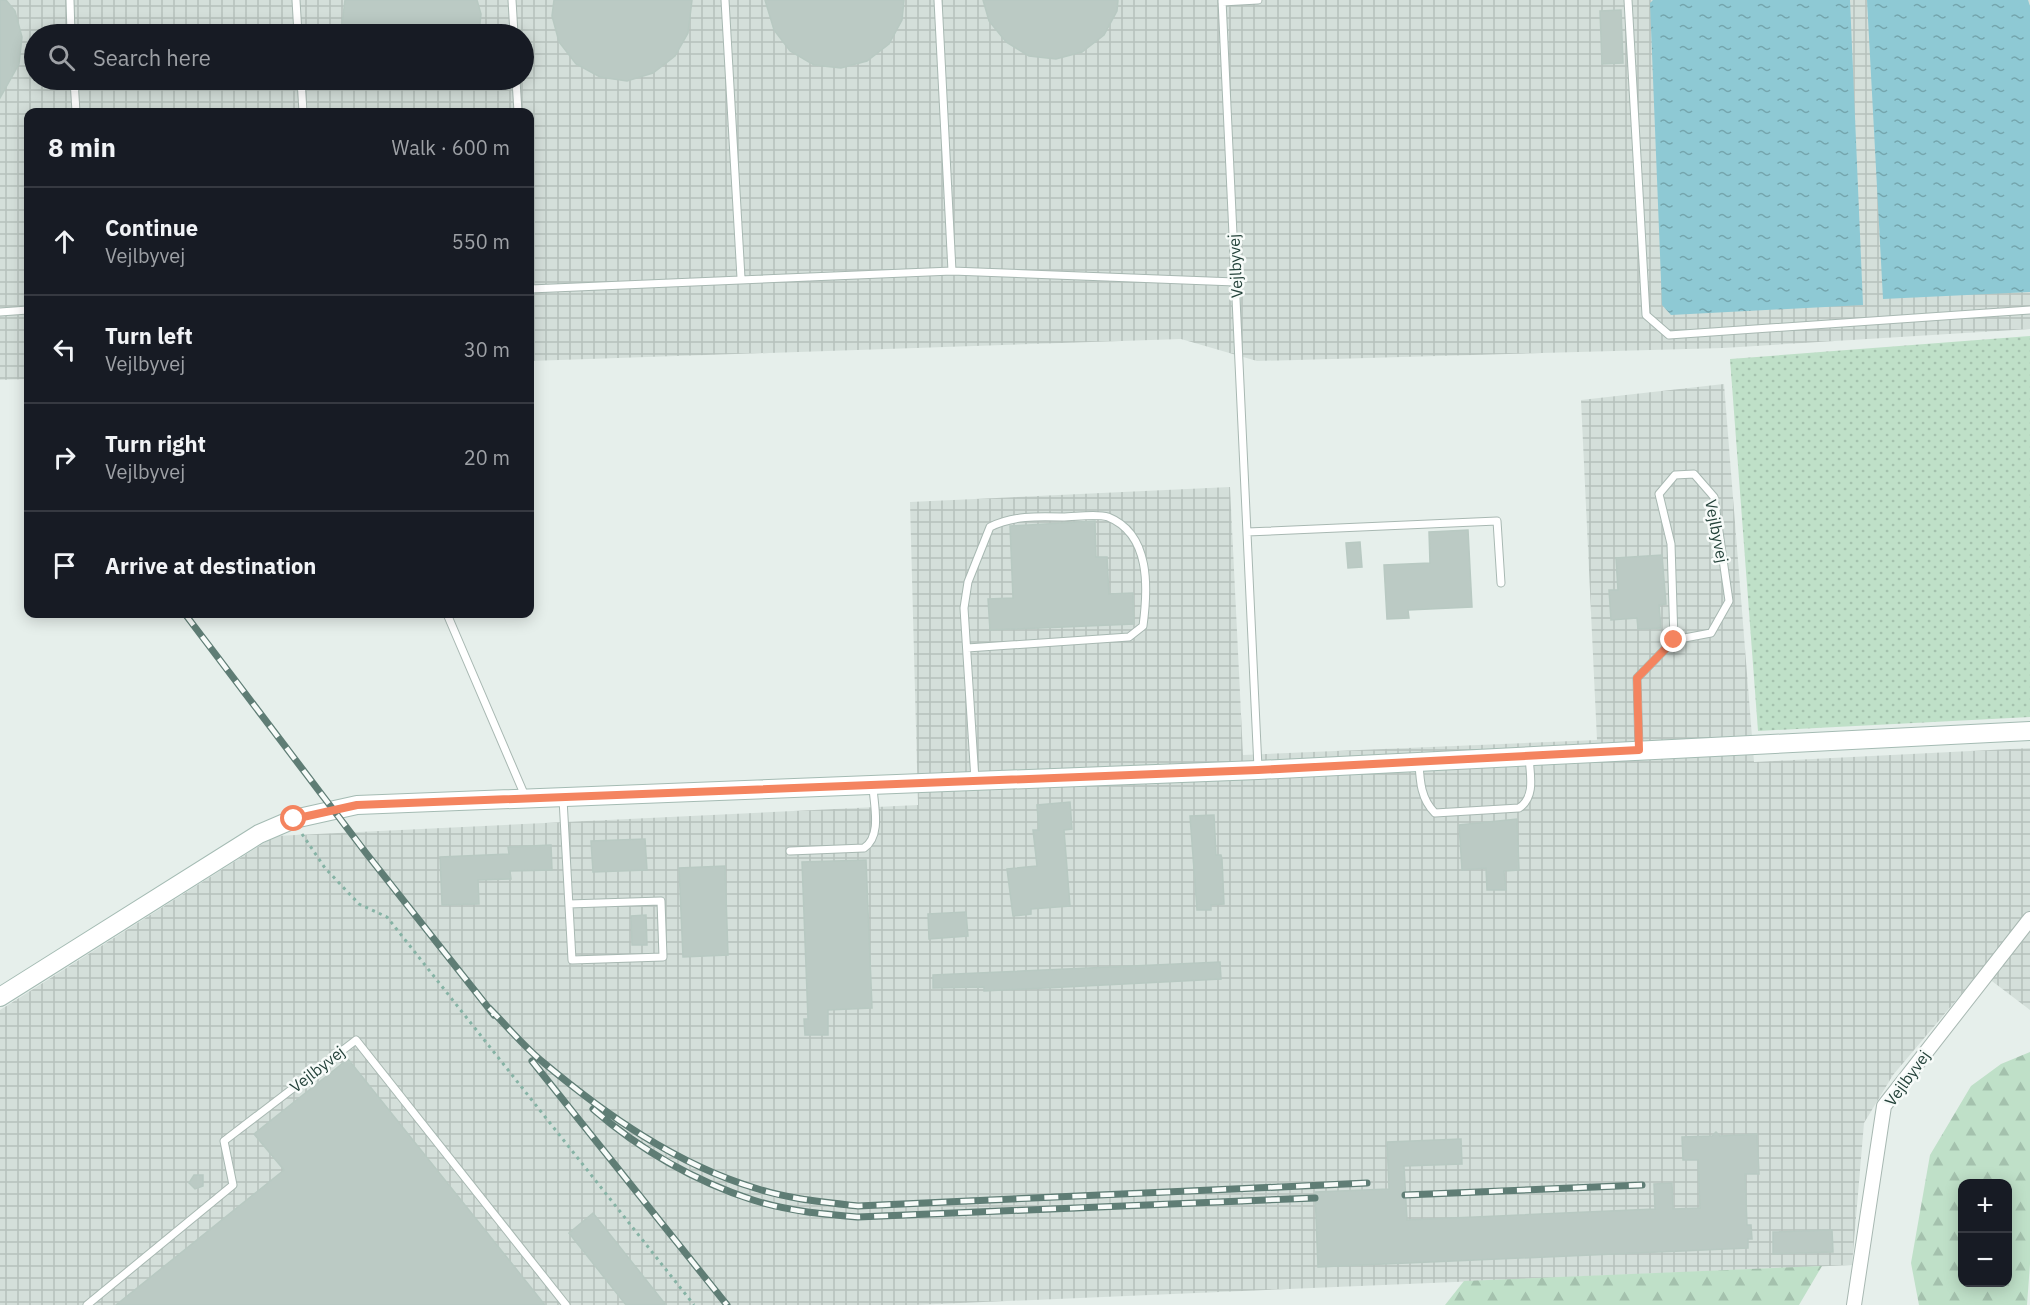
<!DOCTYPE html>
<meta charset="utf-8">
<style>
:root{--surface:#171b24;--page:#242831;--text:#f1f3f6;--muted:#9ea1a6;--line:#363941}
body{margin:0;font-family:"IBM Plex Sans",sans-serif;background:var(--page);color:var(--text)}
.controls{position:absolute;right:18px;bottom:18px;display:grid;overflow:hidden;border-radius:12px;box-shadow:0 3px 15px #0003}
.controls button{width:54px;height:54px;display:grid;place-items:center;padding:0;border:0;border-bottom:2px solid var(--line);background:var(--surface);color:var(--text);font:30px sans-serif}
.stop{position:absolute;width:18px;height:18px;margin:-14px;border:4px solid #f4845f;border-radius:50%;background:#fff}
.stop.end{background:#f4845f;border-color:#fff;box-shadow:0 2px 6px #0008}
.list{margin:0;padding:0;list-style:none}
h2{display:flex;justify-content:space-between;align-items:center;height:78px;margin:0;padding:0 24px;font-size:26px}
h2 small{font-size:20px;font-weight:400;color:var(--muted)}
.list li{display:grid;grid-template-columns:39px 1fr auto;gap:18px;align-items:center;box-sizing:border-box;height:108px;padding:0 24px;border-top:2px solid var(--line)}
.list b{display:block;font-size:22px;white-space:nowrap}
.list p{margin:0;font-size:20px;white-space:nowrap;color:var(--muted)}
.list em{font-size:20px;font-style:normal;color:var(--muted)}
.icon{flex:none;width:33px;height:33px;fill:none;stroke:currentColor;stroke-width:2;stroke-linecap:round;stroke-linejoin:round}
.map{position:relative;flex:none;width:2030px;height:1305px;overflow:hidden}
.search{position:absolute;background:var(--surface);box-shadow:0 3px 15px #0003;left:24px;top:24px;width:510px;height:66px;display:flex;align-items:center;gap:15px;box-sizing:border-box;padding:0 21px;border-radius:33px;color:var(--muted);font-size:22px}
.panel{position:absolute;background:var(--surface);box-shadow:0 3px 15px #0003;left:24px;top:108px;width:510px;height:510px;border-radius:12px}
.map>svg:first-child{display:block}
.industrial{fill:url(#industrial-grid);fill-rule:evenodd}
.grass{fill:url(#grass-dots)}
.forest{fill:url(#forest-firs);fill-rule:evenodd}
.water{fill:url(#water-ripples)}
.building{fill:#bbcac4;stroke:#b8c9c2;stroke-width:1.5}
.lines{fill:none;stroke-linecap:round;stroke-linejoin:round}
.lane-casing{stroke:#a8b8b2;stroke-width:9}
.street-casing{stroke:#a8b8b2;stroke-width:16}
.secondary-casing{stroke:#a4bbb3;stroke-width:20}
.path{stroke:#86b3a5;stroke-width:3;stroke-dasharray:3 4.5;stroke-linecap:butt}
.lane{stroke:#fff;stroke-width:7}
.street{stroke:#fff;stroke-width:14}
.secondary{stroke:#fff;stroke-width:18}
.rail-casing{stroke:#5f7d75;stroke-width:7}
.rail{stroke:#f7fbf9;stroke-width:4.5;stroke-dasharray:14;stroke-linecap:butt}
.route{stroke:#f4845f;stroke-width:8}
.labels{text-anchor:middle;stroke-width:5;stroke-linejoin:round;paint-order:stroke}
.street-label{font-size:16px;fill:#24423a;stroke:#f7fbf9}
</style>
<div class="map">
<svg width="2030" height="1305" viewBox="0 0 2030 1305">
<defs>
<pattern id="industrial-grid" width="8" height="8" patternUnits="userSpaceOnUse" patternTransform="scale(1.5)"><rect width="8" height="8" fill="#d4dfda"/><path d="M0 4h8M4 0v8" fill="none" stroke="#b6c1bc"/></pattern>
<pattern id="grass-dots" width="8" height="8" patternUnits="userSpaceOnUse" patternTransform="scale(1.5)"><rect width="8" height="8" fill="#bfe0c8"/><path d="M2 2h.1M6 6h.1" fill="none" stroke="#a4c1ad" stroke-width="1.8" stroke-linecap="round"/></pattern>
<pattern id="forest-firs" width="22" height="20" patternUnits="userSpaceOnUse" patternTransform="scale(1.5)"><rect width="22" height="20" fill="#bfe0c8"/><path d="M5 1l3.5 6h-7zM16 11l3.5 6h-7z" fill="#a4c1ad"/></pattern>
<pattern id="water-ripples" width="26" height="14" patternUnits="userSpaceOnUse" patternTransform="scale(1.5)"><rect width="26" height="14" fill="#8ec9d4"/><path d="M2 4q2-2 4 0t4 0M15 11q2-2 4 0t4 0" fill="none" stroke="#74a5ad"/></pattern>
</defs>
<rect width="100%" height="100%" fill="#e6efeb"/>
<path class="industrial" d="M0,0H2030V329L1723,348L1257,361L1181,339L530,361V112H28V379L0,380ZM34,34H524V80H34Z
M1724,384L1754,762L2030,748V1010L1980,972L1893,1075L1864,1123L1852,1265L914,1305H0V1010L275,836L918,805L910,502L1230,487L1243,755L1597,740L1581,400Z"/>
<path class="grass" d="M2030,336V717L1758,731L1730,359Z"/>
<path class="forest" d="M2030,1052V1264L2027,1305H1919L1911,1263L1930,1155L1971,1086L2001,1064ZM1962,1184H2008V1282H1962Z
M1822,1266L1799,1305H1445L1464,1281Z"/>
<path class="water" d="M1653,0H1850L1863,305L1671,315L1662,305L1650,3Z
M1867,0H2028L2030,6V292L1883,299Z"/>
<path class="building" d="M0,0H6L15,11L22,37L19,64L0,98Z
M345,0H477L481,14L479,34H345L342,24Z
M554,0H692L688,33L675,56L653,73L627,81L600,77L576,64L559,42L552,16Z
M765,0H904L902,20L889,44L867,61L841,68L814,65L790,51L774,30Z
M983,0H1118L1117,11L1104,35L1082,52L1056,59L1029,56L1006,42L989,21Z
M1621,10L1623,63L1602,64L1600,11Z
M1095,521L1096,557H1107L1109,594L1133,593L1134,624L990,630L988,599L1013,598L1010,526Z
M1468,530L1472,607L1408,610L1409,618L1387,619L1384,565L1430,563L1429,532Z
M1360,542L1362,567L1348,568L1346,543Z
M1662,555L1666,604L1659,605L1661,628L1638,629L1637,618L1611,620L1609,590H1618L1616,558Z
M1070,802L1072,829L1064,830L1070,906L1031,909V914L1013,916L1007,869L1037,866L1033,830H1039L1037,805Z
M1214,815L1216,855H1221L1222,859L1224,904L1211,905V910H1197L1190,816Z
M1517,819L1519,870L1504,871L1506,890H1487L1486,868L1462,870L1459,825Z
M645,839L647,870L593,872L591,841Z
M551,845L552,870L510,871L511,879L478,880L479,904L442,905L440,857L509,854L508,847Z
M866,860L872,1008L828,1010V1035H805L804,1019H808L802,862Z
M725,866L728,955L683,957L679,868Z
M966,912L968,936L929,939L928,914Z
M646,915L647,945H632L631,916Z
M1220,962L1221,979L984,991V987L933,988V975Z
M348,1059L545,1305H116L284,1170L254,1134Z
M1716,1132L1720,1136L1757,1134L1759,1174H1745L1747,1225H1751L1752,1239H1748V1248L1318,1267L1315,1192L1389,1189L1387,1142L1461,1139L1462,1164L1404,1166L1407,1220L1655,1209L1654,1184L1672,1183L1673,1209L1700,1208L1698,1160H1683L1682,1137L1712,1136Z
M194,1175H203V1186L195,1189L189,1183Z
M593,1213L666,1305H626L569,1233Z
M1832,1230L1833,1252L1773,1254V1232Z"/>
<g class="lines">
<g class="lane-casing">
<path id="lane" d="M70,0L71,34
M296,0L298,34
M512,0L514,34
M725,0L741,278
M938,0L952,271
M1222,0L1258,768
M1628,0L1646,315L1669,335L2030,310
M1222,2L1258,0
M74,80L76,112
M301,80L303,112
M516,80L518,112
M530,289L952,271L1235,282
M0,312L28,310
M1247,532L1497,521L1501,583
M447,614L525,796
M967,648L1129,637L1143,626C1148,589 1151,534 1108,517C1096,513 1075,517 1062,517C1037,516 1012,516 990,527L968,582L964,608L975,780
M1639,750L1637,678L1674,640L1671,544L1659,494L1675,475L1694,474L1714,497L1729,601L1711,633L1674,640
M1419,763C1420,782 1421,799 1435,813L1519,808C1536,797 1530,774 1529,757
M563,799L572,960L663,957L661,901L569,904
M790,851L864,848C882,836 874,806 873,787
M87,1305L233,1185L224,1141L356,1040L566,1305"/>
</g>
<g class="street-casing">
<path id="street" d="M1854,1305L1884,1106L2030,919"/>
</g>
<g class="secondary-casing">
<path id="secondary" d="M0,997L259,834L294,819L357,805L1258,770L2030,731"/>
</g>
<path class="path" d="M302,834L325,868L359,904L387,917L694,1305"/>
<use href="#lane" class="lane"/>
<use href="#street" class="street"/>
<use href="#secondary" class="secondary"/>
<g class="rail-casing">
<path id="rail" d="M185,614L366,853L494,1015
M489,1008C507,1026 524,1047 544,1063C606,1115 676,1164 755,1188C788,1199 823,1202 858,1206L1367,1183
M532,1061L727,1305
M593,1109C639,1149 695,1181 753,1200C787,1211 823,1214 858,1217L1315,1198
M1405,1195L1642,1185"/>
</g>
<use href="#rail" class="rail"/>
</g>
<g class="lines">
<path class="route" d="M294,819L357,805L1258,770L1639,750L1637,678L1674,640"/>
</g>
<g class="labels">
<g class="street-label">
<text transform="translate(1235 266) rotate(-93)" y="6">Vejlbyvej</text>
<text transform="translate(1717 531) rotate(79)" y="6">Vejlbyvej</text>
<text transform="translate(317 1069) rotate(-38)" y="6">Vejlbyvej</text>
<text transform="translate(1907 1078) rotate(-54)" y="6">Vejlbyvej</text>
</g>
</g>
</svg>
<div class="controls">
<button>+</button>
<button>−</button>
</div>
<div class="stop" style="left:294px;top:819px"></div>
<div class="stop end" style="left:1674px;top:640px"></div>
<div class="search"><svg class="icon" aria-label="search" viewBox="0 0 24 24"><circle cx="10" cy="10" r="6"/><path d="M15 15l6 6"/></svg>Search here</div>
<section class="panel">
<h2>8 min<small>Walk · 600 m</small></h2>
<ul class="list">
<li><svg class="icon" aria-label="ahead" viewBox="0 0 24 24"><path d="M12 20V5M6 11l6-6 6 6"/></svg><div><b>Continue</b><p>Vejlbyvej</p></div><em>550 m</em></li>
<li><svg class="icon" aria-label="left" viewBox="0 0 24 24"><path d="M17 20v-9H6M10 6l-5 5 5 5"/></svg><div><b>Turn left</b><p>Vejlbyvej</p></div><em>30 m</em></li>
<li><svg class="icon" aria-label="right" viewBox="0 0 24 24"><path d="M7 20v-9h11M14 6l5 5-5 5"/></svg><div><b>Turn right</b><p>Vejlbyvej</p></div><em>20 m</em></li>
<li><svg class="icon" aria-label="arrive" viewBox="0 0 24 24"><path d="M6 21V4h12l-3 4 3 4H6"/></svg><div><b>Arrive at destination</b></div></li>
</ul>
</section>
</div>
